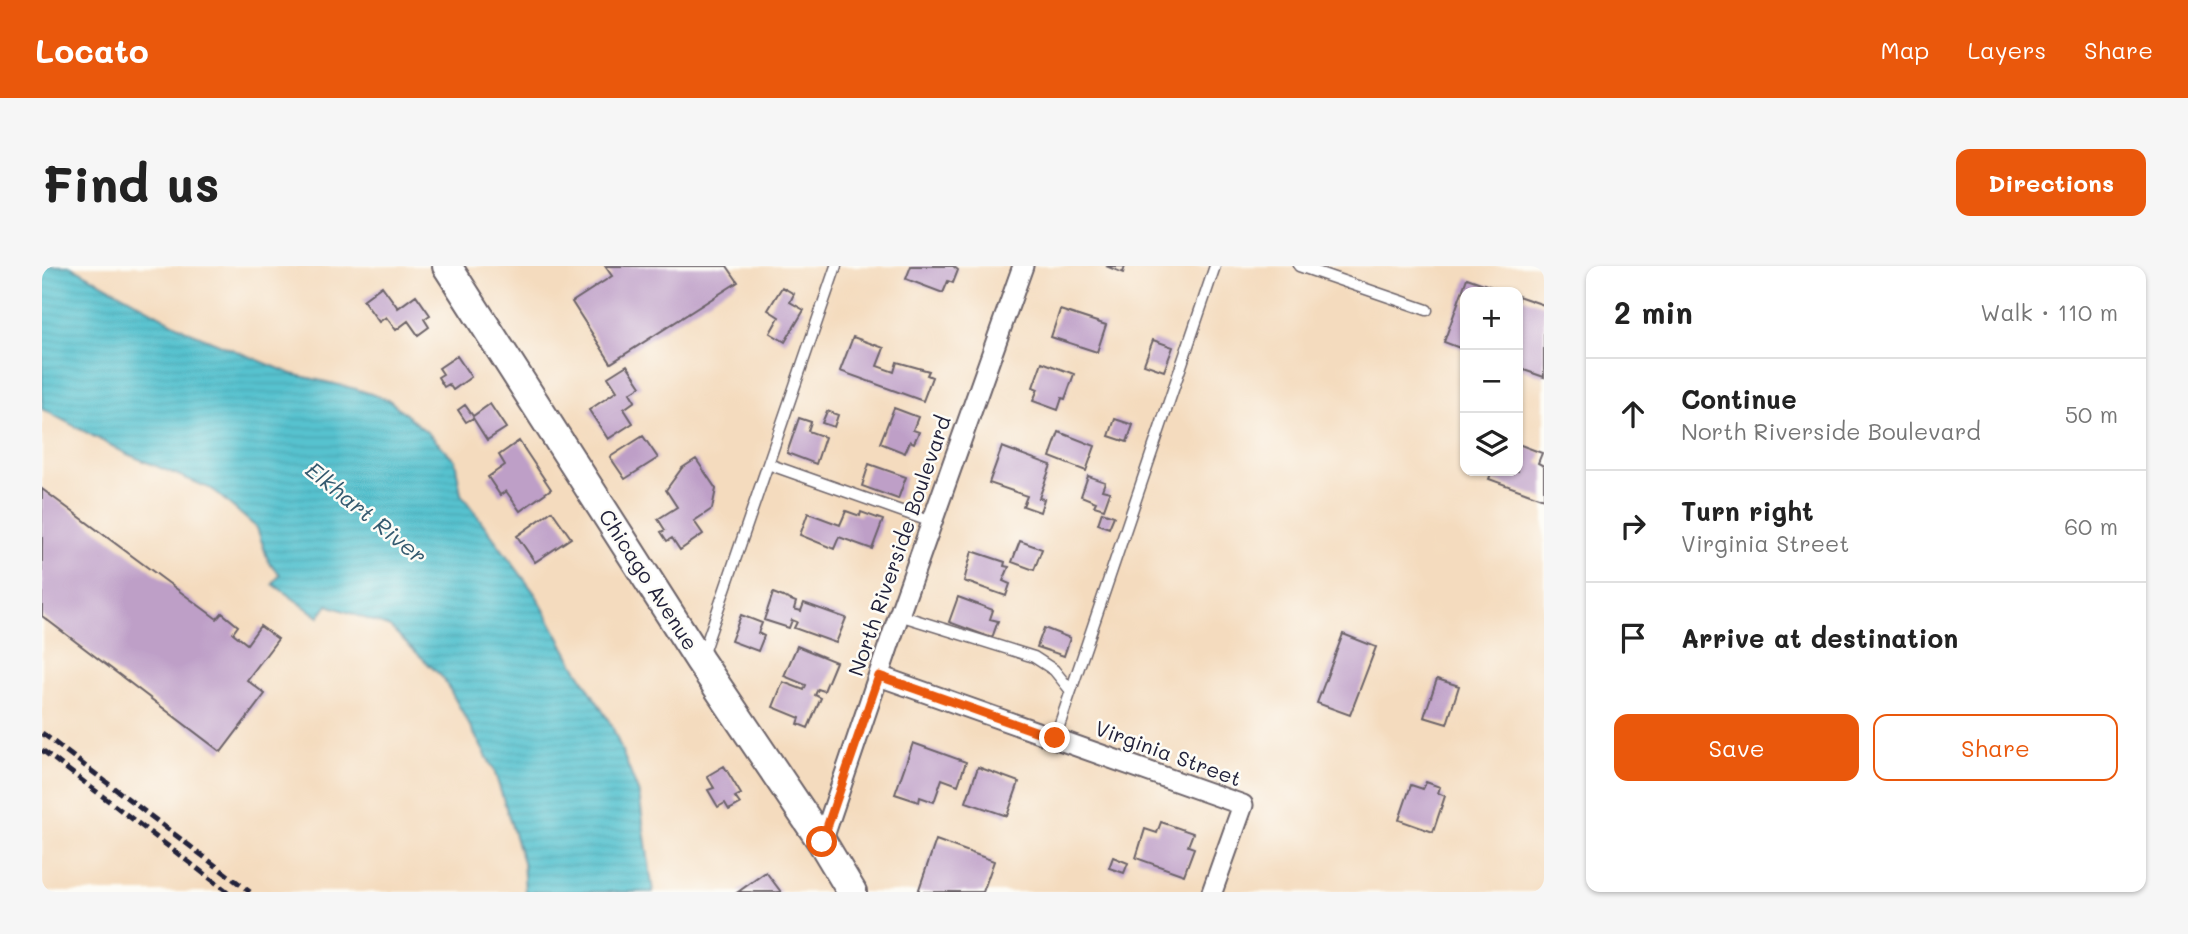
<!DOCTYPE html>
<meta charset="utf-8">
<style>
:root{--surface:#fff;--page:#f6f6f6;--text:#222;--muted:#767676;--line:#e0e0e0;--accent:#ea580c}
body{margin:0;font-family:Mali,sans-serif;background:var(--page);color:var(--text)}
.controls{position:absolute;right:21px;top:21px;display:grid;overflow:hidden;border-radius:14px;box-shadow:0 2px 5px #0004}
.controls button{width:63px;height:63px;display:grid;place-items:center;padding:0;border:0;border-bottom:2px solid var(--line);background:var(--surface);color:var(--text);font:35px sans-serif}
.stop{position:absolute;width:21px;height:21px;margin:-16px;border:5px solid #ea580c;border-radius:50%;background:#fff}
.stop.end{background:#ea580c;border-color:#fff;box-shadow:0 2px 7px #0008}
.list{margin:0;padding:0;list-style:none}
h2{display:flex;justify-content:space-between;align-items:center;height:91px;margin:0;padding:0 28px;font-size:30px}
h2 small{font-size:23px;font-weight:400;color:var(--muted)}
.list li{display:grid;grid-template-columns:46px 1fr auto;gap:21px;align-items:center;box-sizing:border-box;height:112px;padding:0 28px;border-top:2px solid var(--line)}
.list b{display:block;font-size:26px;white-space:nowrap}
.list p{margin:0;font-size:23px;white-space:nowrap;color:var(--muted)}
.list em{font-size:23px;font-style:normal;color:var(--muted)}
.actions{display:flex;gap:14px;padding:21px 28px}
.actions a{flex:1;padding:16px 0;border:2px solid var(--accent);border-radius:14px;text-align:center;font-size:24px;color:var(--accent)}
.actions .main{background:var(--accent);color:#fff}
.icon{flex:none;width:38px;height:38px;fill:none;stroke:currentColor;stroke-width:2;stroke-linecap:round;stroke-linejoin:round}
.map{position:relative;flex:none;width:1502px;height:626px;overflow:hidden;border-radius:14px}
header{display:flex;align-items:center;gap:42px;box-sizing:border-box;height:98px;padding:0 35px;background:var(--accent);color:#fff}
header strong{font-size:33px}
nav{display:flex;gap:38px;margin-inline-start:auto;font-size:24px}
.intro{display:flex;align-items:center;justify-content:space-between;box-sizing:border-box;height:168px;padding:0 42px}
h1{margin:0;font-size:49px}
.button{padding:18px 32px;border-radius:14px;background:var(--accent);color:#fff;font-size:24px;font-weight:700}
main{display:flex;gap:42px;padding:0 42px}
aside{flex:1;background:var(--surface);border-radius:14px;box-shadow:0 2px 5px #0004}
.map>svg:first-child{display:block}
.water{fill:url(#water-rules);stroke:#3c7285;stroke-width:2}
.building{fill:#be9fc7}
.lines{fill:none;stroke-linecap:round;stroke-linejoin:round}
.lane-casing{stroke:#6c6369;stroke-width:13}
.street-casing{stroke:#6c6369;stroke-width:23}
.secondary-casing{stroke:#6c6369;stroke-width:32}
.lane{stroke:#fff;stroke-width:10}
.street{stroke:#fff;stroke-width:19}
.secondary{stroke:#fff;stroke-width:28}
.rail{stroke:#22223b;stroke-width:5;stroke-dasharray:10 5;stroke-linecap:butt}
.route{stroke:#ea580c;stroke-width:9}
.labels{text-anchor:middle;stroke-width:5;stroke-linejoin:round;paint-order:stroke}
.street-label{font-size:21px;fill:#22223b;stroke:#fdfcf7}
.water-label{font-size:23px;font-style:italic;fill:#345a6f;stroke:#fdfcf7}
</style>
<header>
<strong>Locato</strong>
<nav><a>Map</a><a>Layers</a><a>Share</a></nav>
</header>
<div class="intro"><h1>Find us</h1><a class="button">Directions</a></div>
<main>
<div class="map">
<svg width="1502" height="626" viewBox="0 0 1502 626">
<defs>
<pattern id="water-rules" width="6" height="5" patternUnits="userSpaceOnUse" patternTransform="scale(1.75)"><rect width="6" height="5" fill="#56c2cf"/><path d="M0 2.5h6" fill="none" stroke="#4ba6b3"/></pattern>
</defs>
<rect width="100%" height="100%" fill="#fdfcf7"/>
<filter id="ink" filterUnits="userSpaceOnUse"><feTurbulence type="fractalNoise" baseFrequency=".0143" numOctaves="2"/><feDisplacementMap in="SourceGraphic" scale="14" xChannelSelector="R" yChannelSelector="G"/><feConvolveMatrix kernelMatrix="1 2 1 2 8 2 1 2 1" color-interpolation-filters="sRGB"/></filter>
<filter id="wash" filterUnits="userSpaceOnUse"><feTurbulence type="fractalNoise" baseFrequency=".00686" numOctaves="4" result="noise"/><feDisplacementMap in="SourceGraphic" scale="28" xChannelSelector="R" yChannelSelector="G"/><feGaussianBlur stdDeviation="1.57" result="paint"/><feColorMatrix in="noise" values="0 0 0 0 0 0 0 0 0 0 0 0 0 0 0 0 0 1.4 0 .05"/><feComposite in="paint" operator="in"/></filter>
<g filter="url(#wash)">
<rect width="100%" height="100%" fill="#f4dbbe"/>
<path class="water" d="M0,0H29L148,66L250,108L314,123L347,134L387,168L413,194L419,228L494,329L531,397L570,460L597,528L611,626H483L481,596L452,504L402,413L348,361L286,339L277,351L231,318L238,308L227,297L215,262L170,223L85,188L0,143Z"/>
<g id="blocks">
<path class="building" d="M563,0H685L696,16L569,97L530,36L570,10Z
M869,0H911L916,4L911,17L906,15L901,27L864,13Z
M1064,0H1083L1081,7Z
M1425,12L1464,26H1423V84L1402,76Z
M340,20L356,42L374,29L388,49L382,53L387,61L376,69L366,55L354,64L344,51L337,56L321,34Z
M740,21L752,28L748,36L762,44L743,76L728,67L737,51L726,44Z
M1476,30L1502,39V111L1476,102Z
M1018,44L1064,59L1055,86L1009,71Z
M811,71L842,82L835,100L852,106L855,96L887,105L885,109L890,111L881,135L798,105Z
M1111,74L1131,81L1122,105L1102,98Z
M415,90L429,111L411,124L407,118L402,121L396,111L401,108L397,102Z
M1000,96L1032,108L1023,133L1020,132L1016,144L991,135L996,123L991,121Z
M585,99L599,120L588,127L593,135L582,143L591,157L566,173L547,144L575,125L566,111Z
M448,138L464,162L445,174L431,152L424,156L416,144L423,139L431,150Z
M852,142L876,151L871,164L877,166L872,177L868,175L863,187L838,177Z
M785,145L796,149L792,161L780,157Z
M757,152L769,156L766,165L783,171L774,198L745,187Z
M1073,153L1091,159L1085,176L1067,170Z
M1017,166L1053,180L1044,205L1008,191Z
M601,170L616,192L583,213L568,191Z
M477,175L509,223L478,245L464,225L458,229L446,211L463,199L457,189Z
M1476,178L1500,187L1496,197L1502,200V233L1447,213L1450,205H1476Z
M960,181L1009,199L997,232L1002,233L998,246L981,240L985,230L947,217Z
M654,193L674,223L670,243L652,255L661,268L638,284L630,272L625,275L619,266L623,264L616,253L635,241L624,224L640,202Z
M827,198L864,211L856,233L820,220Z
M1046,210L1063,216L1060,224L1068,226L1062,243L1052,240L1054,236L1039,230Z
M0,223L175,353L180,347L196,360L191,367L205,378L218,360L236,373L205,414L223,428L179,486L0,350Z
M510,245L529,272L493,296L475,270Z
M804,245L818,250L819,246L841,254L830,283L797,271L792,283L758,269L766,247L798,259Z
M1060,246L1072,250L1067,262L1056,258Z
M978,275L1000,283L992,304L970,296Z
M930,285L963,296L962,300L967,301L961,315L968,318L964,330L922,315Z
M731,327L754,336L752,343L759,345L762,337L804,352L794,377L752,362L755,356L750,354L747,362L722,354Z
M916,331L951,344L948,353L956,355L950,372L907,356Z
M699,349L720,357L716,367L722,370L716,385L689,375Z
M1002,362L1028,372L1022,390L995,381Z
M1301,368L1334,381L1308,449L1275,437Z
M755,380L794,396L782,425L776,423L773,429L779,432L766,462L756,458L758,452L731,441L741,416L762,424L764,419L742,410Z
M1395,413L1417,420L1405,458L1382,451Z
M871,477L924,496L916,519L900,513L892,536L878,531L877,536L853,528Z
M682,500L699,528L693,531L698,538L687,544L683,537L676,541L666,524L672,522L665,510Z
M936,501L977,516L965,550L924,536Z
M1384,516L1398,521L1396,527L1403,530L1391,566L1357,554L1369,519L1381,523Z
M1119,556L1151,567L1146,580L1152,582L1142,609L1094,592L1103,563L1115,567Z
M894,574L952,595L941,626H876Z
M1071,591L1086,597L1082,607L1067,602Z
M724,606L739,626H696Z"/>
</g>
</g>
<g filter="url(#ink)">
<use href="#blocks" fill-opacity="0" stroke="#6c6369" stroke-width="2"/>
<g class="lines">
<g class="lane-casing">
<path id="lane" d="M1257,0L1385,44
M726,198L890,256
M857,349L992,391L1012,404L1029,425
M660,390L794,0
M1013,472L1173,0"/>
</g>
<g class="street-casing">
<path id="street" d="M837,410L1201,539L1170,626
M780,576L857,349L981,0"/>
</g>
<g class="secondary-casing">
<path id="secondary" d="M405,0L658,395L780,576L810,626"/>
</g>
<use href="#lane" class="lane"/>
<use href="#street" class="street"/>
<use href="#secondary" class="secondary"/>
<path class="rail" d="M0,467L208,626
M0,484L186,626"/>
</g>
</g>
<g class="lines" filter="url(#ink)">
<path class="route" d="M780,576L837,410L1013,472"/>
</g>
<g class="labels">
<g class="street-label">
<text transform="translate(858 280) rotate(-71)" y="7">North Riverside Boulevard</text>
<text transform="translate(606 314) rotate(57)" y="7">Chicago Avenue</text>
<text transform="translate(1126 488) rotate(20)" y="7">Virginia Street</text>
</g>
<g class="water-label">
<text transform="translate(324 247) rotate(39)" y="8">Elkhart River</text>
</g>
</g>
</svg>
<div class="controls">
<button>+</button>
<button>−</button>
<button><svg class="icon" aria-label="layers" viewBox="0 0 24 24"><path d="M12 4l9 5-9 5-9-5zM3 14l9 5 9-5"/></svg></button>
</div>
<div class="stop" style="left:780px;top:576px"></div>
<div class="stop end" style="left:1013px;top:472px"></div>
</div>
<aside>
<h2>2 min<small>Walk · 110 m</small></h2>
<ul class="list">
<li><svg class="icon" aria-label="ahead" viewBox="0 0 24 24"><path d="M12 20V5M6 11l6-6 6 6"/></svg><div><b>Continue</b><p>North Riverside Boulevard</p></div><em>50 m</em></li>
<li><svg class="icon" aria-label="right" viewBox="0 0 24 24"><path d="M7 20v-9h11M14 6l5 5-5 5"/></svg><div><b>Turn right</b><p>Virginia Street</p></div><em>60 m</em></li>
<li><svg class="icon" aria-label="arrive" viewBox="0 0 24 24"><path d="M6 21V4h12l-3 4 3 4H6"/></svg><div><b>Arrive at destination</b></div></li>
</ul>
<div class="actions"><a class="main">Save</a><a>Share</a></div>
</aside>
</main>
